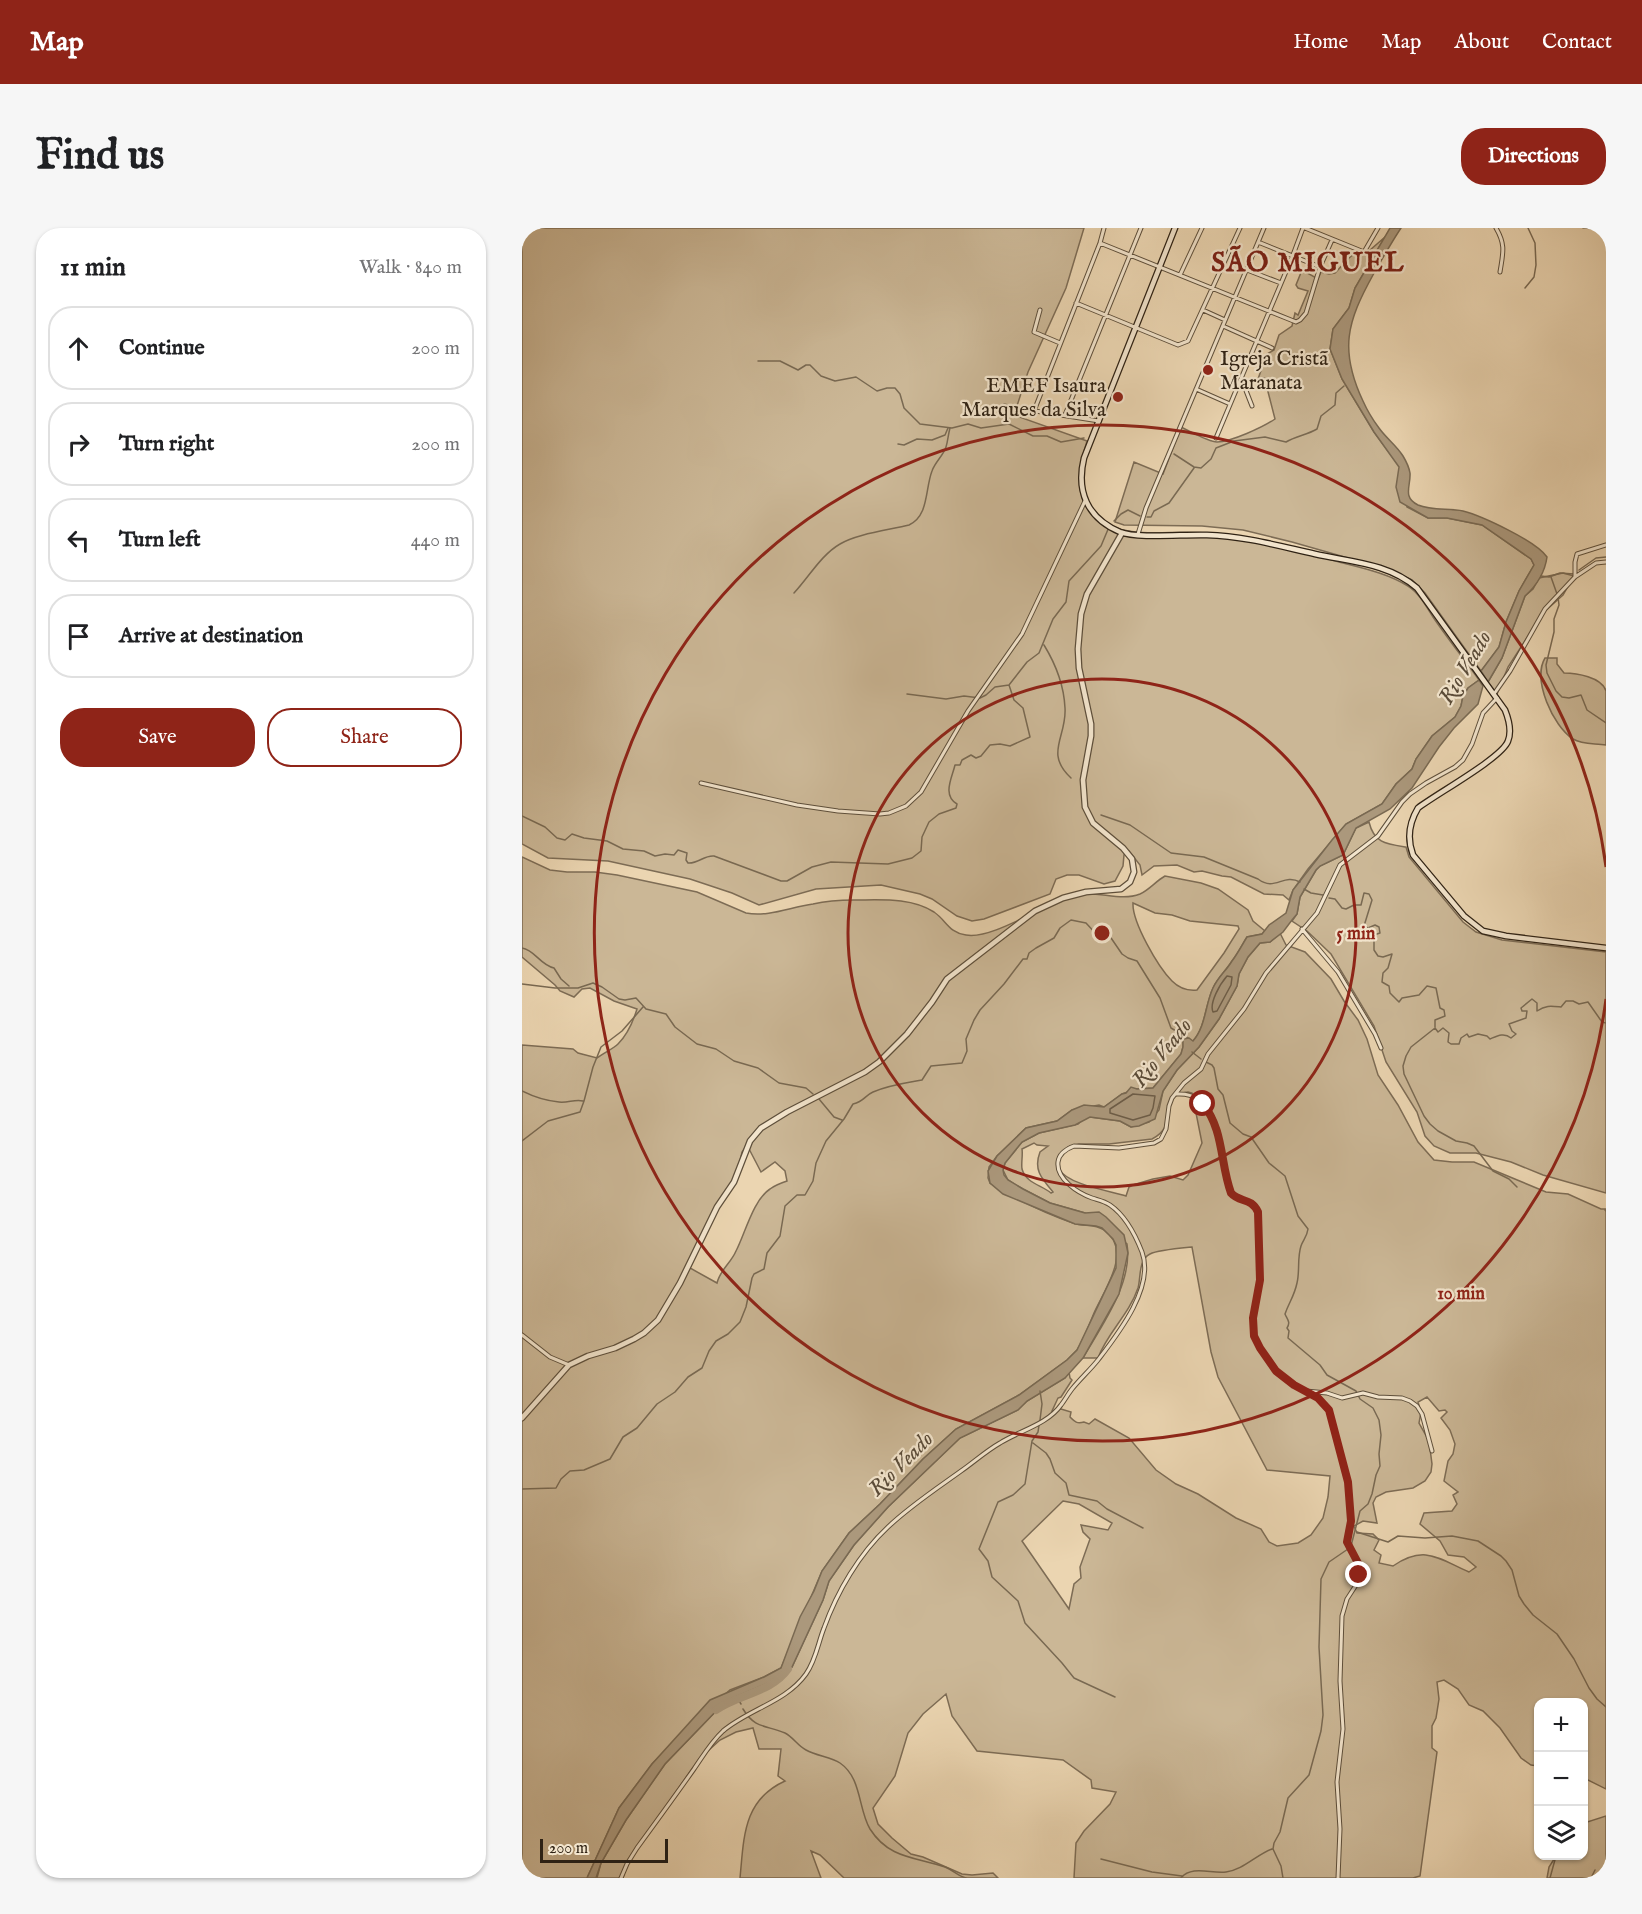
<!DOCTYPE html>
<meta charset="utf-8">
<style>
:root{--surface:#fff;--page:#f6f6f6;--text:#202124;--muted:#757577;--line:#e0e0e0;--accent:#8f2418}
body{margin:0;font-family:"IM FELL English",serif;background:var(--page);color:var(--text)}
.controls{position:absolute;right:18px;bottom:18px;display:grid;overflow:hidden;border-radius:12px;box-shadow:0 2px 4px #0004}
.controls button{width:54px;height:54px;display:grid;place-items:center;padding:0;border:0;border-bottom:2px solid var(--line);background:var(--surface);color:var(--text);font:30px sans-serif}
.scale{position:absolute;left:18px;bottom:15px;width:128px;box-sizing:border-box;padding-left:6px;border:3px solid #2f2214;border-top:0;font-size:16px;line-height:21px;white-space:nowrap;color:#2f2214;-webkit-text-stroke:4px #f2e4cc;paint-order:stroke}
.stop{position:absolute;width:18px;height:18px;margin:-14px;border:4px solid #8f2418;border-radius:50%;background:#fff}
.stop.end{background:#8f2418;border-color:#fff;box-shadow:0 2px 6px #0008}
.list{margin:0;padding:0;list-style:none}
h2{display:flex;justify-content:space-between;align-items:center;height:78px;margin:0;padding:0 24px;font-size:26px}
h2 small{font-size:20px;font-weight:400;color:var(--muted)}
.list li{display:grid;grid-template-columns:39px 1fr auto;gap:18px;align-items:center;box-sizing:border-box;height:84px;margin:0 12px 12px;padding:0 12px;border:2px solid var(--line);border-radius:24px}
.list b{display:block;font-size:22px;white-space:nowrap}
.list em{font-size:20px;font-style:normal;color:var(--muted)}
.actions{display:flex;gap:12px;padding:18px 24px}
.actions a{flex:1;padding:14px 0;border:2px solid var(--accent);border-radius:24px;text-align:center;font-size:21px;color:var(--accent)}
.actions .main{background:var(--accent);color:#fff}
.icon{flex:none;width:33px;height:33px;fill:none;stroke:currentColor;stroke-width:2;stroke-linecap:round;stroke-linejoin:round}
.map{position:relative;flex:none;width:1084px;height:1650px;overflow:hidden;border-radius:24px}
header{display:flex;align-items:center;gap:36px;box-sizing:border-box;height:84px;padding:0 30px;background:var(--accent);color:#fff}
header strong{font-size:28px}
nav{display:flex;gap:33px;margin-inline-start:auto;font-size:21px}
.intro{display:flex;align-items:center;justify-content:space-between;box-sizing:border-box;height:144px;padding:0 36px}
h1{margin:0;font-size:42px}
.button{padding:15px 27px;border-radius:24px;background:var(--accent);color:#fff;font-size:21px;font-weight:700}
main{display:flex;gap:36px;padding:0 36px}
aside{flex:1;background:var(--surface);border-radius:24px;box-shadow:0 2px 4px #0004}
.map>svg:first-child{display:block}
.green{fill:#cbb796;stroke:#7d6c55;stroke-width:1.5;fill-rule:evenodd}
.water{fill:#ab987c;stroke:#796952;stroke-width:1.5}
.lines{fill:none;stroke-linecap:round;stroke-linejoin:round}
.shore{stroke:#6d5d48;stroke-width:1.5}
.stream{stroke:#796952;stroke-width:1.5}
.river{stroke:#ab987c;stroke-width:8}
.minor-casing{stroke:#5e4f3b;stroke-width:5}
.tertiary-casing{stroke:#5e4f3b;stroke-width:7}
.secondary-casing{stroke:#2f2214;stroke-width:7}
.minor{stroke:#f2e4cc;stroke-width:3}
.tertiary{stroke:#f2e4cc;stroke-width:4.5}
.secondary{stroke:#f2e4cc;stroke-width:4.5}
.route{stroke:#8f2418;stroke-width:8}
.ring{fill:none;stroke:#8f2418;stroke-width:3}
.poi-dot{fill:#8f2418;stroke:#f2e4cc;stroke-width:2}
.labels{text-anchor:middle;stroke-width:4.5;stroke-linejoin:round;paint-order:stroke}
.poi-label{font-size:21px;fill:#2f2214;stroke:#f2e4cc;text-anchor:start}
.water-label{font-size:22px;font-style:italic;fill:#5a4b38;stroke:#f2e4cc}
.district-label{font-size:27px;font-weight:bold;letter-spacing:1.5px;fill:#7a1f14;stroke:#f2e4cc}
.centre{fill:#8f2418;stroke:#f2e4cc;stroke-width:3}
.ring-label{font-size:18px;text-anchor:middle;font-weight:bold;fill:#8f2418;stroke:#f2e4cc;stroke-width:4.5;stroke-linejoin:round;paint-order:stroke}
</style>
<header>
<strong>Map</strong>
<nav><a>Home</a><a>Map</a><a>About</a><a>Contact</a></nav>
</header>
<div class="intro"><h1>Find us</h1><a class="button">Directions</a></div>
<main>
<aside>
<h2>11 min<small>Walk · 840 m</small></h2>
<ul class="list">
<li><svg class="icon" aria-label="ahead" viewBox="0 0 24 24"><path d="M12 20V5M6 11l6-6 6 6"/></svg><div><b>Continue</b></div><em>200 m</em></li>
<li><svg class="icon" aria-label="right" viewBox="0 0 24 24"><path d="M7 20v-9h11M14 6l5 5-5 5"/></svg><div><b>Turn right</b></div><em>200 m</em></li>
<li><svg class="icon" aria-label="left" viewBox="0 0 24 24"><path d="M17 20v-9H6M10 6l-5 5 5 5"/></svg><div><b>Turn left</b></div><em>440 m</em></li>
<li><svg class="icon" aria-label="arrive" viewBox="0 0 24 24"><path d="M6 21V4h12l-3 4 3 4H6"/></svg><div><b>Arrive at destination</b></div></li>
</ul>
<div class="actions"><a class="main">Save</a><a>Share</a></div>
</aside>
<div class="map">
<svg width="1084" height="1650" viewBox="0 0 1084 1650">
<rect width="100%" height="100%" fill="#ebd5b1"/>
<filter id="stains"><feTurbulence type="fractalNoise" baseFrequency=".00333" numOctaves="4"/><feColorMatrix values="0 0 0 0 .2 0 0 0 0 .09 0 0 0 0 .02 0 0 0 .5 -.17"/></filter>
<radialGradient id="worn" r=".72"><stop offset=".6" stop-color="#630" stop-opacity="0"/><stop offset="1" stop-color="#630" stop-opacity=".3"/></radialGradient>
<path class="green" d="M0,0H562L544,60L506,144L492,187L565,213C557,238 550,270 574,289C606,314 646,301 684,305C729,310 774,322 817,334C840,340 865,345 886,358C897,365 904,378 911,389C926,411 942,431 957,452L946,460L941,468L939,478L933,489L910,508L894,531L890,541L874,556L860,576L824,596L786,641L771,662L767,672L761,667L742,666L709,649L700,648L680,643L672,644L655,637L632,638L620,647L618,637L607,623L602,627L601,638L593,653L582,656L557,647H545L534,651L528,666L462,691L450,693L435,688L410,671L398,666L359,657L294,661L237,677L210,665L168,651L86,633L26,630L0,616Z
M863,9L833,60L827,80L811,101L808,121L820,151L852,204L878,239L885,279L906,290H925L960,297L1009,331L1012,337L997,363L984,394L977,419L959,443L903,365L890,352L868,342L770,314L721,302L680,298L602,297L593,294L612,234L641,246L659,199C668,203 686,214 695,214C709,214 741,199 753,191L744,156L735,154L736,151L745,126L752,122L757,107L770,98L773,85L776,87L786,63L776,60L774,57L780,42L796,51L799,44L807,46L813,45L827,30L832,26L848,22Z
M1041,345L1052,348L1041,367L1022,384L1001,416L986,439L975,466L966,454L980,430L1003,368L1011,361L1017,350Z
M1023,430H1035V436L1042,445C1054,445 1080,449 1084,463C1084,474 1084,505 1084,517C1073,515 1061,517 1051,511C1031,498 1010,452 1023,430Z
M847,594C852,615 864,616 884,619L887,629L941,694L954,704L980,712L1084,724V965L1021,947L989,934L954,925H928L912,918L903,908L895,884L864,834L852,798L809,726L785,703L770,693L775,686L778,669L794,642L798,638L821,627L834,600Z
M0,629L28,642L45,644H73L95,647L175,664L224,685C248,689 268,679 291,676C304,673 319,672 332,672C358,672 389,669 412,684C425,693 426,704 444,707C471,712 525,674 554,667C575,662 598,674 618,666C627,662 634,653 643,648L679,655L696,661L726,682L731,693L743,703L740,706L725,709C720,717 716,726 710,733C704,743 696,749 691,760C683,777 684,798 671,813L661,811V819L659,826L631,860L614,861L600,866L582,879L577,877L550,882L535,893L504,900L475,928L467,939L466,950L468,955C494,971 521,985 551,995C561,999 572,995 582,1002C611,1022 583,1061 572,1085C567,1097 562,1111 555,1122L545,1132L497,1167L434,1201L401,1231L358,1276L327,1305L300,1343L259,1440L242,1449L208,1462L160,1505L130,1536L97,1580L65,1650H0V817L51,821L56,825L75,830C81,825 91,821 96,816C106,806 111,794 115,781L92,773L68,760L60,761L52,769L38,763L33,757L0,729ZM611,675L633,685L650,687L668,693L716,698L717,701L702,725L675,762C666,763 657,760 650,753C636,739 610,694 611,675ZM225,917L239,944L253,934L263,943L265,953C259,955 253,957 248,961C231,972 223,1006 214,1023C209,1035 198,1042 195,1055L168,1040L196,976L215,947L220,924Z
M758,705L764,717L783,724L809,751L822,773L836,792L845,811L856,847L876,877L896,914L912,932L930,934H952L1024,964L1046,966L1079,981H1084V1561L1062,1550V1474H1017L1016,1538L1009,1537L999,1530L978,1500L961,1483L947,1477L936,1461L922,1452L915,1454L917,1471L914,1490L910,1498V1520L915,1524L898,1648L891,1650H552L554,1615L562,1603L588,1576L594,1564L570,1560L569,1552L541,1532L455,1523L430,1488L424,1466L401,1486L386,1505L373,1548L351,1580L356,1596L370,1610L389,1626L401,1629L440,1646L450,1647L471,1645L476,1650H322L298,1627L289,1623L299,1650H218C222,1609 221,1572 263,1553L256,1548L259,1521H237L231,1500L214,1504L198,1512L177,1531L105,1634L101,1650H75L79,1635L104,1592L143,1536L197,1480L209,1471L258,1450L270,1439L301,1372L307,1353L332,1317L366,1279L438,1210L496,1182L505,1173L543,1150L547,1144L548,1150L550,1152L539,1169L536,1170L530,1183L539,1181L549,1184L548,1189C553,1194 555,1196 562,1194L567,1196L573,1191L607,1210L634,1242L654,1256L676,1266L714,1290L739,1301L747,1314L755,1318L776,1315L789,1307L801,1290L806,1269L808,1248L745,1242L696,1149L689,1124L670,1019C660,1020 636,1022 628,1026C616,1032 619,1050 616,1060C607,1087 585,1105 576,1130H561C580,1097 611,1055 605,1016L563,985L528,975L501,961L486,952L481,942L483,935L500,914L517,905L556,896L562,890L568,889L598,893L609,899L627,894L637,882L641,863L655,842L677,819L697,791L715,758L717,746L726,729L738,715L748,714ZM666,864L670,865L680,915L666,947L661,952L648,948L631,951L611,957L607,959L604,968C588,963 545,956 538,942C537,941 536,933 536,932L546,919L557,916H587L630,911C659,897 633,868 666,864ZM512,915L515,917L526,918L518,924C511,942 520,951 531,964L529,965C519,957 504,955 500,941C499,935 501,927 500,921ZM905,1169L917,1183L923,1182L925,1184L919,1190L928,1202L933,1216L931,1226L926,1233L922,1253L936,1264L931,1267L935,1276L930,1283L902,1285L898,1296L918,1313L926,1327L942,1329L954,1339L947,1344C917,1331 903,1316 871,1338L857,1335L859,1327L852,1322L857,1312L851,1306L835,1305L832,1298L841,1293L855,1295L851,1275L854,1269L864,1264L891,1260L903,1253L909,1244L910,1236L907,1213L897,1195L899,1184L896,1174ZM541,1273L557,1276L590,1295L586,1302L559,1297L561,1304L568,1311L558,1339L559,1350L552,1356L547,1381L500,1313Z
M1084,1588V1650H1025L1027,1639L1034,1628H1062V1595Z"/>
<path class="water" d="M868,0H879C869,15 860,31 851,47C825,94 817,122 841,173C845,182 851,192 857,200C864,210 875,218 881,228C884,233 887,239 888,245C889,258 880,269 896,277C910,283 927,280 941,283C960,288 1014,313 1025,329C1023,344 1014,358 1003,368L980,430L966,454L959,443L977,419L984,394L997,363L1012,337L1009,331L960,297L925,290H906L878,274L874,259L877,239L852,204L820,151L808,121L811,101L827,80L833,60Z
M957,452L961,458L956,476L932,500L917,519L890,560L868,581L834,600L821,627L798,638L794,642L778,669L775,686L770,692L761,704L748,714L738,715L726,729L717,746L715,758L697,791L677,819L655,842L641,863L633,891L617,898L609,899L598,893L568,889L553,897L517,905L500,914L483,935L481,942L482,947L486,952L501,961L528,975L563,985L577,984L584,989L602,1007L606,1025L597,1066L561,1130L543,1150L505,1173L496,1182L438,1210L366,1279L332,1317L307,1353L301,1372L270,1439L258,1450L209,1471L197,1480L143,1536L104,1592L79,1635L74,1650H65L97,1580L130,1536L188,1472L242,1449L259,1440L278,1389L292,1363L300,1343L327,1305L358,1276L401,1231L434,1201L497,1167L545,1132L555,1122L594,1040V1017L591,1011L580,1000L574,998L553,996L481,966L468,955L466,943L475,928L504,900L535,893L550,882L562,877L582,879L600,866L604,865L609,859L615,861L631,860L659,826L661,819V811L667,810L671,813C684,798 683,777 691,760C696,749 704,743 710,733C716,725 720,717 725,709L740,706L747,697L764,685L771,662L810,612L824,596L860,576L874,556L890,541L894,531L910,508L933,489L939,478L941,468L946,460Z"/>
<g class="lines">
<path class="shore" d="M705,748L710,749L709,757L695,783L691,784C687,775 698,756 705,748Z
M611,866L633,868L631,880L628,887L611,892L588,885V881Z"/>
<path class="stream" d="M1061,0L1076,1L1084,7
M1003,60L1012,49L1014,37L1013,15L1006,0
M236,133H258L276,142L284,137H288L299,148L313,153L334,149L355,163L365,160H373L378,166L382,180L398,196L430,200L446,196L459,200L487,196L511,208H525L539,214L562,210
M376,216L382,217L395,211L410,212L423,207L426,200
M652,226L672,239L679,240L689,231L694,220L712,213L743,209L764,214C774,208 785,207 795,201L799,188L813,177L814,165L822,158
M625,289H629L632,283L647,275L672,240
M592,293L599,286L606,282L618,288
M1057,342L1074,330L1084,329
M1019,348L1027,349L1038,345L1052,346
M1029,349L1035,366
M272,365C287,349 299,327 318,316C334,306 367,302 387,297C407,288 403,261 410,243C413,234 421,228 424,219C426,213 426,207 428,200
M1036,369L1037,377L1032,391V404L1024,437L1025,445L1034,463L1040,469L1047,470L1059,467L1065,482L1084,495
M522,417C533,435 542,458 543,480C545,509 522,525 549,550
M385,466L424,471L442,468L458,470L464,467L473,459L487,457L505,434L517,425L531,391L544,374L547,353L579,318L587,299
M579,587L608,597L649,625L682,629L736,651C753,664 761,645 778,654
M0,588L23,599L35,610L43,612L50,606L62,610L85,613L101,621L122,623L133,628L143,626L152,627L156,622L165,625L164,632L166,635C176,636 182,627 192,628L259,653H265L290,639L309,634L366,636L390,630L399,623L400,609L407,594L417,586L434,580L435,576C420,567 430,550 433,537H438L440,532L449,527L454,530L459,528L468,517L478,516L488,518L508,509L501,480L492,472L487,457
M782,661L789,665L801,667
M807,670L813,671L820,680L824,681L832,677H839L842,665L847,666L850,672L842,698L846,700L853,697L857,699L858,705L852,707V722L856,728L861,729L870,726L866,740L861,745L860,754L867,758L868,765L877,774L880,770L897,767L905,758L914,760L918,780L922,782L923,788L913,792V799
M0,720C13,722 18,737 32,740L39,751L47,758
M0,756L33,760H56L71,755L80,759L97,771L103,772L114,770L124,781L144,786L153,799L175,816L194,821L212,833L236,840L257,855L284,860L291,866
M670,824L679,831
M684,834L690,837L692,840L696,861L701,867L708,895L721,906L729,909L747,935L763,948L776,988L786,1001C785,1009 781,1012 779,1018C775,1030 778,1043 775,1055C772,1069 767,1074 763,1086C765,1091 769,1094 765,1100L767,1103L766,1110L798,1137L805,1147L834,1163L838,1171L851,1180L857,1192L859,1207L857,1226L858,1238L854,1247L850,1266L846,1276L838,1283L829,1318
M0,863C12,869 24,873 37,874C46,875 53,871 61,873
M297,871L312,889L320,892
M0,913L26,893L58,884L62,873L71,839L79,819L100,803L121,779
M995,959L987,951L971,943L952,918L945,915L934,913L916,903L908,896L902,888L882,846L881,838L884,828L889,819L913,800L916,804L921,800L927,805L926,814L929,816H937L939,810L945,806L947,809L956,806L965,808L968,811C975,808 982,804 989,810L994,806L990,803L987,796L1004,790L1005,783H1000L999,780L1010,771L1015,775V783C1024,777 1029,778 1039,779L1044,773H1051L1057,776L1066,774L1080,794L1084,795
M1083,982L1084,983
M518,1192L520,1176L518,1163
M517,1197L516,1204L510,1213L503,1256L491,1267L476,1274L457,1321L466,1333L470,1349L496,1373L503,1395L540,1435L552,1450L593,1469
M511,1215L524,1225L528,1231L533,1245L544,1255L547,1267L575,1273L585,1281L621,1300
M0,1261L34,1260L39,1251L48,1243L62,1242L88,1231L101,1209L115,1200L135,1176L153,1164L166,1149L180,1140L187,1123L194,1113L206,1106L218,1094L224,1079L230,1050L232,1046L242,1041L245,1025L258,1008L263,978L275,967H283L291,953L294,935L304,913L322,891L331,876C343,873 342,868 351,864C367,857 383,855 400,852L409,838L440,835L445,823L444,811L452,792L458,782L482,756L501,731H505L507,725L514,720L532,710L538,700L549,692L564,695L576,708L587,707L600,726L606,730L615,733L638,770L649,800L666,810
M835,1304L866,1314L876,1308L903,1310L930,1308L956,1313L979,1328L984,1333L990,1342L997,1368L1002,1376L1011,1387L1035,1406L1052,1431L1067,1460L1075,1471L1084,1479
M216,1471L219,1476
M221,1481C233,1501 244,1497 263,1505C271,1509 276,1518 284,1522C295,1528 309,1529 318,1535C340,1550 336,1581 348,1601C367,1631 394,1629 423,1639C431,1642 436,1648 444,1650
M579,1631L630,1644L660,1648
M659,1650C670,1637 689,1646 704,1644C721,1642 734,1627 750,1621
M761,1650L759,1638L751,1621L752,1615L758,1604L766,1570L787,1547L799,1503L801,1487L797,1419L799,1351L807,1334L826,1321
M1028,1650L1034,1628
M1069,1650L1073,1642"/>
<path class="river" d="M194,1482C216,1466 249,1465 266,1441"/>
<g class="minor-casing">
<path id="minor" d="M783,0L842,24L856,0
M974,0C984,17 981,25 978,44
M736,14L798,39
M578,15L774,94L778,92L784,85L798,39L810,12
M725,42L759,55
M658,47L680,0
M554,75L656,117L666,113L718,0
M518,82L512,104L538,115
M681,82L703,92
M701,98L750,120
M717,155L742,152
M721,155L730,178
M674,161L708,176
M482,178L577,193
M512,183L578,15L582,0
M543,187L619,0
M694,210L771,27L781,0
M616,306L624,280L742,0
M1053,349L1074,335L1084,334
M972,466L988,443L1023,381L1053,349V334L1055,326L1084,317
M179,555L275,577L316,583L358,586L367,585L384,578L399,564L446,483L500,406L563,273
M780,701L816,744L853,806L859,820
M655,866C702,863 698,935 709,965C718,975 729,969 736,984L738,1052L731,1090L732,1109L738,1121L754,1143L772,1157L797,1170L807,1182L826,1254L829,1293L825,1314L836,1335L837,1341L836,1354L825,1371L820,1388L818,1453L821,1501L815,1554L818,1601L816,1650
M0,1107L28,1129L47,1137
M784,1163L805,1165L820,1170L841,1165L856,1169L880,1170L888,1173L895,1178L900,1186L910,1223
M99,1650L105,1636L115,1620C134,1594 153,1568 172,1541C181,1528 189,1514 201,1503C227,1481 264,1474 284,1446C294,1432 296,1415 302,1400C315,1364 337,1326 366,1299C388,1278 414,1261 439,1243C452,1234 464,1223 478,1215C497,1203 526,1196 539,1177C543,1172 546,1166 550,1161C558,1151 568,1142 576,1132C596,1106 633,1059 620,1024C613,1006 604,988 588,977C582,973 576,972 570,970C556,965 534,951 536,934C537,925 544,921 552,918L597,920L632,915L639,911L644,901L647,878L650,870L662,855L679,841L686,826L722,781L744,745L795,685L818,637L856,608L880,574L888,566L904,555L933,539L941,532L950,516L961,485L975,470"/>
</g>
<g class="tertiary-casing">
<path id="tertiary" d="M0,1190L47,1137L66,1128L93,1120L112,1111L122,1105L136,1092L158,1055L195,979L212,954L228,913L239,900L265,884L343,844L357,834L385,806L410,774L425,751L513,683L541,670L564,664L599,661L608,654L612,644L610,631L601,620L571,595L563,579L561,552L569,508V496L557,440L556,421L559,386L565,366L600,305"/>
</g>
<g class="secondary-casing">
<path id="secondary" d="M653,0L562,230C554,263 565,290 598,304C616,311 663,306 685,307C722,308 757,318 793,326C829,334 866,335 895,360L983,482C987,492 990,503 986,513C980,530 914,566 896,580C887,595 885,611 891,627L942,688L961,703L984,708L1084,720"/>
</g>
<use href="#minor" class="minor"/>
<use href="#tertiary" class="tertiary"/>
<use href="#secondary" class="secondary"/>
</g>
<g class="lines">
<path class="route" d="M681,876C702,902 698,935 709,965C718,975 729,969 736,984L738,1052L731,1090L732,1108L738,1120L754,1143L772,1157L796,1170L807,1182L826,1254L829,1293L825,1314L836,1335L837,1347"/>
</g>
<g class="ring">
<circle cx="580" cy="705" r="254"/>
<path d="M1084 771A508 508 0 1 1 1084 639"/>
</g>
<g class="poi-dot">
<circle cx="686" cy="142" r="6"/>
<circle cx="596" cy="169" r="6"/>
</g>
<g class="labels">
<g class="poi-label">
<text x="698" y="137">Igreja Cristã<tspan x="698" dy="24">Maranata</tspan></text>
<text x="584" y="164" text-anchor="end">EMEF Isaura<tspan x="584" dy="24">Marques da Silva</tspan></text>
</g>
<g class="water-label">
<text transform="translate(942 439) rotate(-59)" y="8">Rio Veado</text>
<text transform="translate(639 824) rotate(-51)" y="8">Rio Veado</text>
<text transform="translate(378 1235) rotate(-45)" y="8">Rio Veado</text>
</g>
<g class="district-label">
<text x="786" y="43">SÃO MIGUEL</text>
</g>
</g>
<circle cx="580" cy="705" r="9" class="centre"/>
<g class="ring-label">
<text x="834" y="711">5 min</text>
<text x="939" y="1071">10 min</text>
</g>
<rect width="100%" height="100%" filter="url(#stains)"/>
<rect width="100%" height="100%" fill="url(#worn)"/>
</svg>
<div class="controls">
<button>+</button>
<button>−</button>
<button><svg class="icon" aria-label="layers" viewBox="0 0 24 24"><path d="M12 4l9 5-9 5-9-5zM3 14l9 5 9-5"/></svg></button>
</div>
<div class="scale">200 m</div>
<div class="stop" style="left:681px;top:876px"></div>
<div class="stop end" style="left:837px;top:1347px"></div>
</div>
</main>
